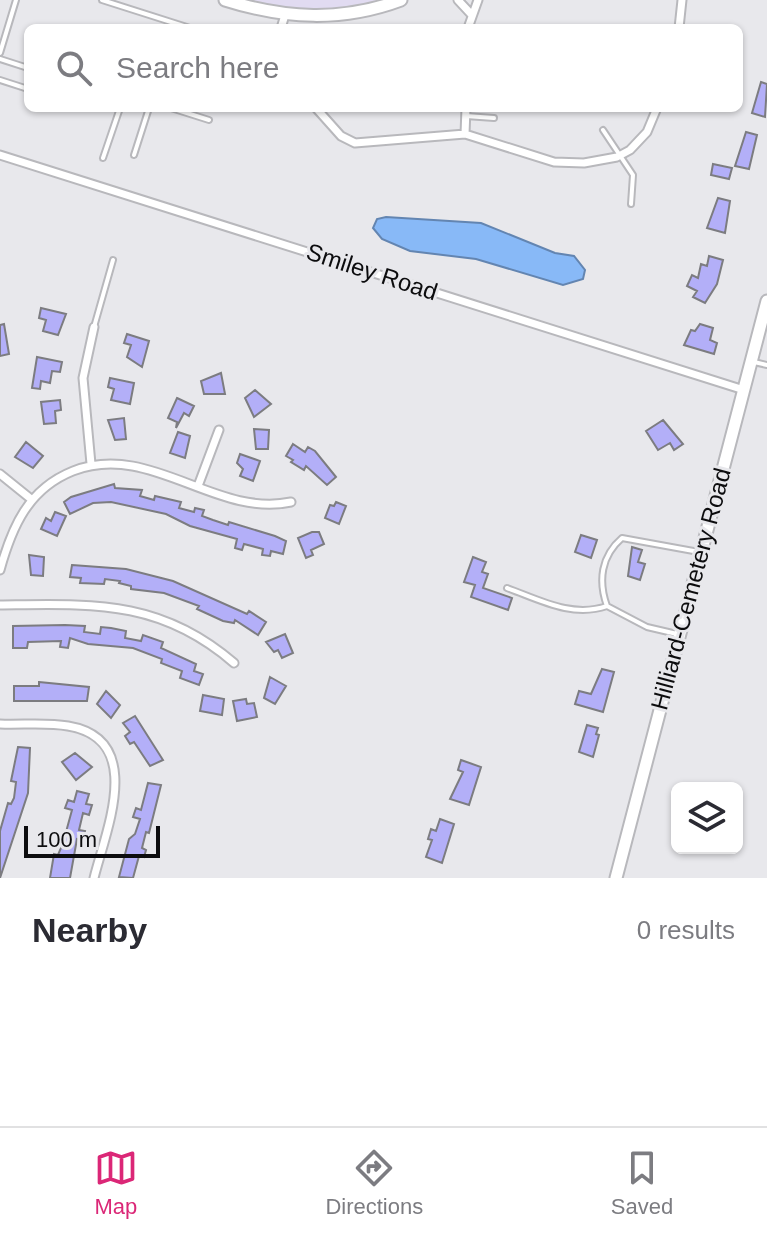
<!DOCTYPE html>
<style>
:root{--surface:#fff;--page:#f7f7f7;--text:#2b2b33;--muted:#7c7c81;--line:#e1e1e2;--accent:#db2777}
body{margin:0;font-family:Arial,sans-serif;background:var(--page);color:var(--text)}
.controls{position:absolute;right:24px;bottom:24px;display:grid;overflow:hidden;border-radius:12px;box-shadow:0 2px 6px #0004}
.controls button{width:72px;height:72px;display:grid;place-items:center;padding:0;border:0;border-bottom:2px solid var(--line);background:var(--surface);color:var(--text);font:40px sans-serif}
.scale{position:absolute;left:24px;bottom:20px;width:136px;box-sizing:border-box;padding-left:8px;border:4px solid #0c0c0e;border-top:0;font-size:22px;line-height:28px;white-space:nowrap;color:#0c0c0e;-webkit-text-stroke:6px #e8e8ec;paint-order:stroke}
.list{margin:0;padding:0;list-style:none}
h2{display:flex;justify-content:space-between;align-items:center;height:104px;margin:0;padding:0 32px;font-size:34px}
h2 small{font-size:26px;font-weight:400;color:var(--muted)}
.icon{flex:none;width:44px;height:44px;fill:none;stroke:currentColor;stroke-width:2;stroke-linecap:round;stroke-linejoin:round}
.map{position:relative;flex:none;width:767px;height:878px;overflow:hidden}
.search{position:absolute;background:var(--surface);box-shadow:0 2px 6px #0004;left:24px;right:24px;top:24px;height:88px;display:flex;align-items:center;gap:20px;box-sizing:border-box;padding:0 28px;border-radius:12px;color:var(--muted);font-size:30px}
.sheet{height:248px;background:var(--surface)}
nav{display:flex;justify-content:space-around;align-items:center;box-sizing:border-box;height:112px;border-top:2px solid var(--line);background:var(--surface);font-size:22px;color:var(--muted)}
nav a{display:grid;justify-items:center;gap:4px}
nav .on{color:var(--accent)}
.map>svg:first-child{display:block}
.commercial{fill:#e1dbf1}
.water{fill:#88b9f7;stroke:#6385b1;stroke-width:2}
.building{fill:#b3aff8;stroke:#7c7c80;stroke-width:2}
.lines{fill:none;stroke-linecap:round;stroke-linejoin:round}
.lane-casing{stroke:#b8b8bc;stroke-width:8}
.street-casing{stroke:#b8b8bc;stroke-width:11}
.secondary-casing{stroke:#b8b8bc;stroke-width:15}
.lane{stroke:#fff;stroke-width:4}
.street{stroke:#fff;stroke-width:7}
.secondary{stroke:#fff;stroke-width:11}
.labels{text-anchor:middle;stroke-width:6;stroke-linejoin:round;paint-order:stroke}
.street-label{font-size:24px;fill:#0c0c0e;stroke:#e8e8ec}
</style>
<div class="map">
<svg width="767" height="878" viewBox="0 0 767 878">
<rect width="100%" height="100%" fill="#e8e8ec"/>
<path class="commercial" d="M226,0H408L383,8L299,15Z"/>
<path class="water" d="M386,217L481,223L555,253L574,256L585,270L583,279L563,285L476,259L410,251L382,239L373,228L377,219Z"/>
<path class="building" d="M761,82L767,84L765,117L752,113Z
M746,132L757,135L749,169L735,166Z
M713,164L732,168L729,179L711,175Z
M718,198L730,201L725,233L707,228Z
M709,256L723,260L717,284L705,303L693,297L697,291L687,286L692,275L698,278L701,264L707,266Z
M41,308L66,314L58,335L43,331L46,320L39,318Z
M4,324L9,354L0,356V325Z
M700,324L713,328L710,340L717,343L714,354L684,345L691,330L695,331Z
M127,334L149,341L142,367L127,357L131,345L124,343Z
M37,357L62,362L60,372L52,371L50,383L41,381L40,389L32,388Z
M221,373L225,394H204L201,381Z
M110,378L134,383L130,404L111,400L114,389L108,387Z
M255,390L271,404L254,417L245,398Z
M177,398L194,406L189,416L184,413L176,428L177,422L168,418Z
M60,400L61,410L55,411L56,423L44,424L41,402Z
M124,418L126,439L115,440L108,420Z
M663,420L683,444L674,450L670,443L658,450L646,431Z
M254,429L269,430L268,449H256Z
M178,432L190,436L185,458L170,453Z
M26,442L43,456L33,468L15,457Z
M293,444L305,452L308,447L315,451L336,477L327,485L306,466L304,470L291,462L293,460L286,456Z
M240,454L260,461L253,481L240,476L243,469L237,463Z
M114,484L115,488L142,490L140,496L154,500L155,496L181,502L179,508L194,512L195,508L204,510L202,516L213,520L228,525L229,522L275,536L286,541L283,554L271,551L270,556L262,555L263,549L244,544L242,550L235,548L237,539L190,526L166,514L111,502L93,503L70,514L64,502L71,497Z
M336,502L346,506L339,524L325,518L330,505L334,506Z
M55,512L66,516L57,536L41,529L46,518L51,521Z
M312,532H319L324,544L311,550L313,555L306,558L298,538Z
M581,535L597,540L591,558L575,552Z
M632,547L642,550L638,562L645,564L640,580L628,576Z
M29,555L44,557L43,576L31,575Z
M473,557L486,562L482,572L488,574L483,588L512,598L508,610L471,597L475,585L464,582Z
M72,565L126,569L173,581L247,614L249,611L266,622L258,635L235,620L234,623L223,621L197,609L199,606L164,593L131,589V586L119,583L120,581L105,579L104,584L80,583L81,578L70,577Z
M65,625L85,626L84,632L100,634L101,627L111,628L126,631L125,638L141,641L143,635L163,642L161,648L196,664L194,671L203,674L199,685L180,678L182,671L161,663L162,659L133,648L88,644L70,638L68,648L60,647L61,641L28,642L27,648H13V626Z
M285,634L293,653L282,658L278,650L274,652L266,642Z
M602,669L614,672L603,712L575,704L579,691L591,694Z
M270,677L286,686L275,704L264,698Z
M39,682L89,687L87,701H14V686H39Z
M106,691L120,705L111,718L97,704Z
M203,695L224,699L222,715L200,711Z
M246,699L247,704L254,703L257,717L237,721L233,701Z
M135,716L163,760L150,766L134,742L130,744L125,736L130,732L123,723Z
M587,725L598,728L596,734L599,735L593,757L579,752Z
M18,747L30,748L28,793L0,878V831L8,803L11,804L14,798L16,782L11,781Z
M75,753L92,767L76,780L62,762Z
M461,760L481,767L469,805L450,799L463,772L458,770Z
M148,783L161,785L149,833L146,832L142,848L146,850L144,857L139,856L133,878L119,877L129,839L135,834L140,819L133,817L136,808L141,810Z
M77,791L89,794L86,804L92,805L89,815L83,813L79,830L85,831L83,840L77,839L70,878H50L54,854L58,855L63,843L72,810L65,808L68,800L74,802Z
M440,819L454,824L442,863L426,857L432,840L428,839L431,829L436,831Z"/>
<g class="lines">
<g class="lane-casing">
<path id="lane" d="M102,0L190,28
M0,53L16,0
M0,59L28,68
M0,80L28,89
M171,108L209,120
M466,116L494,118
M603,130L633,175L631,204
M134,155L149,108
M103,158L120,108
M94,327L113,260
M754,362L767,365
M507,588C540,600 572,618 607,606L647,627L677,634
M607,606C598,581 601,556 622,538L699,552"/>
</g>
<g class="street-casing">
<path id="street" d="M458,0L471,14
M281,28L285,15
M468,28L478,0
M679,28L682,0
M316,108L341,136L355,143L465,134L554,162L584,163L617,157L630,150L647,132L657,108
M465,134L466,108
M0,155L744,390
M91,464L83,378L94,327
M0,474L31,499
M198,486L219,430
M0,570C12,527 28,489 73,471C150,441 215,518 291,502
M0,605C92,604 160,599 234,663
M0,724C22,725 46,722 68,726C146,739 106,830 94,878"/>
</g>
<g class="secondary-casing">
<path id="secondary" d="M225,0C285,19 342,22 401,0
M616,878L767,301"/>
</g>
<use href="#lane" class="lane"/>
<use href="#street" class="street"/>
<use href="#secondary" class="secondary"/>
</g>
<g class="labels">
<g class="street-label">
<text transform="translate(372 272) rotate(18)" y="8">Smiley Road</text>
<text transform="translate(691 589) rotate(-75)" y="8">Hilliard-Cemetery Road</text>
</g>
</g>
</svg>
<div class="controls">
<button><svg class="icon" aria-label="layers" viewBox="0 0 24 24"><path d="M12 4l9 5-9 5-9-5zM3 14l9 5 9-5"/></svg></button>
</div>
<div class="scale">100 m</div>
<div class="search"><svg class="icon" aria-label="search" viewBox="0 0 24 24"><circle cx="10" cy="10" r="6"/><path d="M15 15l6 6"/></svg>Search here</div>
</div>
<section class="sheet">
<h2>Nearby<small>0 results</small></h2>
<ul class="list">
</ul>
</section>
<nav>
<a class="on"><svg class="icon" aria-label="map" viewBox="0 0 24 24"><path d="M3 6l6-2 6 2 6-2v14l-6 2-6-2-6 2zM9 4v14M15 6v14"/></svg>Map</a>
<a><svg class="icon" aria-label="directions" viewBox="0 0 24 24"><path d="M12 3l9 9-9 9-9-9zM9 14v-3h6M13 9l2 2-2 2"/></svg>Directions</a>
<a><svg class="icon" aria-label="saved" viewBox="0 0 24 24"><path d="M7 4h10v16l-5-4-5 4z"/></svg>Saved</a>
</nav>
